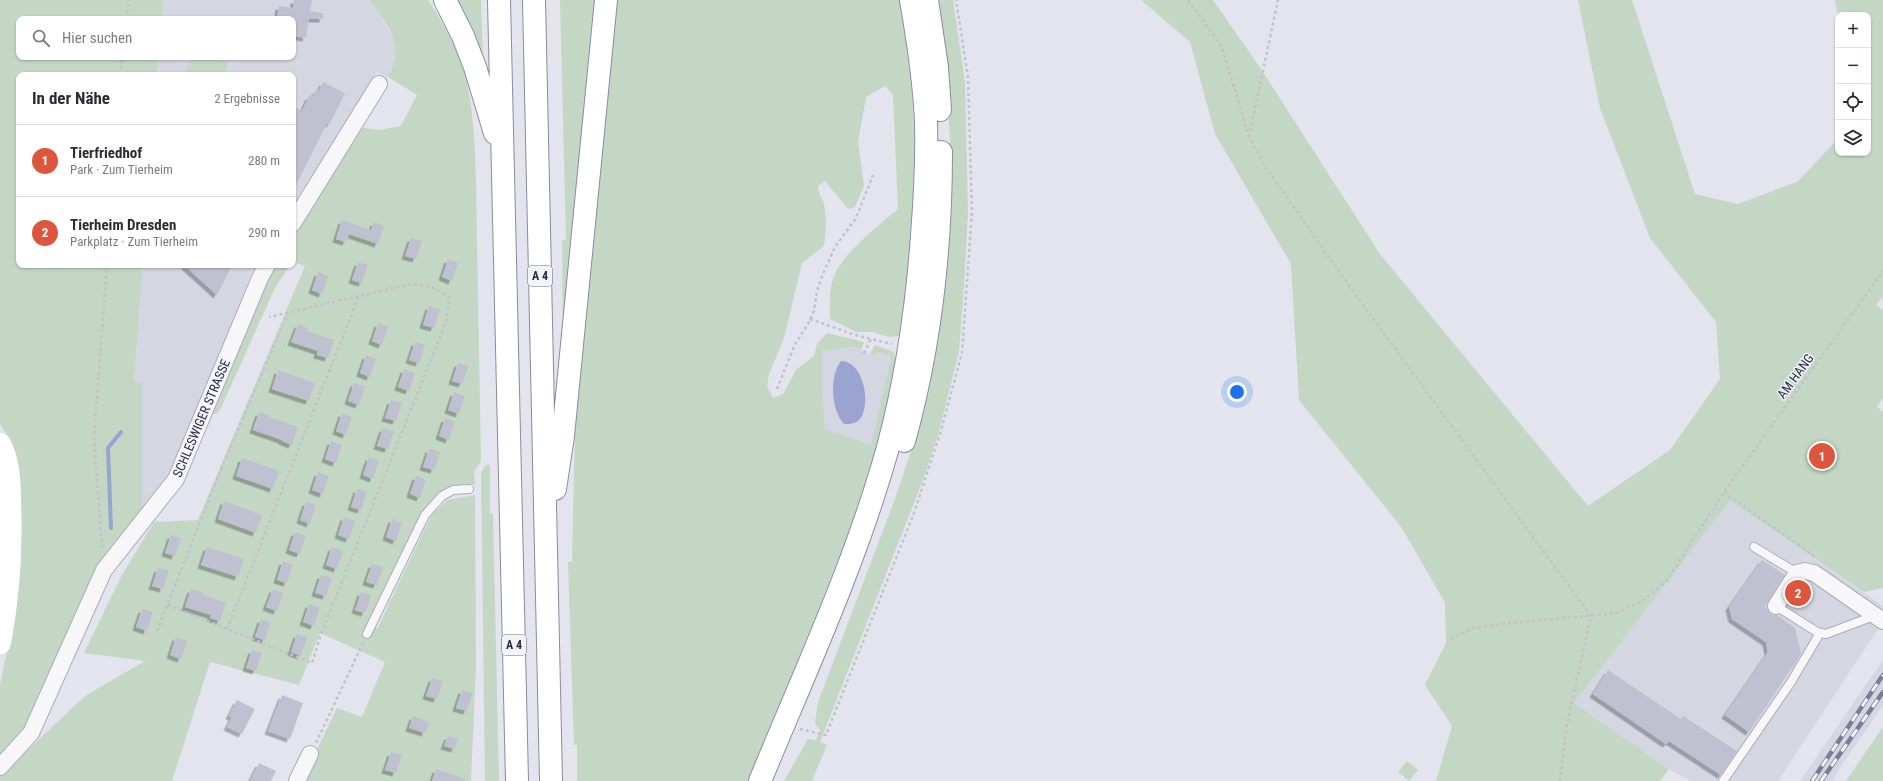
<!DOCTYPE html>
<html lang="de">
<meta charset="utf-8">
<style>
:root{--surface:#fff;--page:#f7f7f7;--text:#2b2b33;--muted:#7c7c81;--line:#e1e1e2;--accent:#dd553c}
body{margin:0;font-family:"Roboto Condensed",sans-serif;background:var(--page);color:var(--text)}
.controls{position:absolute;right:12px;top:12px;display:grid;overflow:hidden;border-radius:8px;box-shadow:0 1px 3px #0004}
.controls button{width:36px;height:36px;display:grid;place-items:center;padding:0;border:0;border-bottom:1px solid var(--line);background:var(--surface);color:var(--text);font:20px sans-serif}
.you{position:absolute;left:1237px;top:392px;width:14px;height:14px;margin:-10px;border:3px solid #fff;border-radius:50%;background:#1a73e8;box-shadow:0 0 0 6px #1a73e833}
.badge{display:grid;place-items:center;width:26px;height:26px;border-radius:50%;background:var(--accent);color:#fff;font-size:13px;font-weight:700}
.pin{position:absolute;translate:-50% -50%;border:2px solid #fff;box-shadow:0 1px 4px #0006}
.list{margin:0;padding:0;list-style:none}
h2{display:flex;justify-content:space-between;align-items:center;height:52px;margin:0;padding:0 16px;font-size:17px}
h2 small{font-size:13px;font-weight:400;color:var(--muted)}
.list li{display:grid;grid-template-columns:26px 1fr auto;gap:12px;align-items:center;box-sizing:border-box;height:72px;padding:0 16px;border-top:1px solid var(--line)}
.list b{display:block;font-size:15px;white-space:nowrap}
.list p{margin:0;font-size:13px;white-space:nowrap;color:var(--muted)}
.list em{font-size:13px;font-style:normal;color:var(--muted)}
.icon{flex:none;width:22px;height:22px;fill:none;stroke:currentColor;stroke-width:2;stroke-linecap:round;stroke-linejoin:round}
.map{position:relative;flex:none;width:1883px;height:781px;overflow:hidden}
.search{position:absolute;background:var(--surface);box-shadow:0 1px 3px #0004;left:16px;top:16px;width:280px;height:44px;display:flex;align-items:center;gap:10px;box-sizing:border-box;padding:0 14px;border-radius:8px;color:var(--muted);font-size:15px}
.panel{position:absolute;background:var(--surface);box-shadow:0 1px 3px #0004;left:16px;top:72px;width:280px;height:196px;border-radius:8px}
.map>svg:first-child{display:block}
.built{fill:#d4d6e2}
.green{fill:#c3d7c4}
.water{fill:#9ba4d0}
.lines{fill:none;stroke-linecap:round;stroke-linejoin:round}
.stream{stroke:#9ba4d0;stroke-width:4}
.building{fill:#c0c1d0;filter:url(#shadow)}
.lane-casing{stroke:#abacbb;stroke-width:10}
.street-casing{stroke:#abacbb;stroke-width:18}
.highway-casing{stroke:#898ba5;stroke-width:24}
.path{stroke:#c1c2cb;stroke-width:2.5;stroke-dasharray:3 3;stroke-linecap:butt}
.lane{stroke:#f7f7fa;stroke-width:8}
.street{stroke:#f7f7fa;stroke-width:16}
.secondary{stroke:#fff;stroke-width:22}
.highway{stroke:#fff;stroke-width:22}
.rail-casing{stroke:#7b7d98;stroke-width:4.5}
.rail{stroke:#f3f4f9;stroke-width:3;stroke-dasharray:9;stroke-linecap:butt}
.labels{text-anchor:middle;stroke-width:3;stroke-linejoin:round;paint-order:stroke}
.shield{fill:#f3f4f9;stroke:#65677c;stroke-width:1}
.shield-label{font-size:12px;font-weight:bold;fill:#282a47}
.street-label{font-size:13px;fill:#282a47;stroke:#f3f4f9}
</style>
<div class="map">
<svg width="1883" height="781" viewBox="0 0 1883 781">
<defs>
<filter id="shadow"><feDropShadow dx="-3.5" dy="3.5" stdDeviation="0" flood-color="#0004"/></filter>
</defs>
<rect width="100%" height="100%" fill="#e3e4ed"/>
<path class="built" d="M163,0H370L395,40L397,51L395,64L388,77L377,72L293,207V75H157L159,57H293V19H161Z
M143,265H257L251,274L171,477L142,514V383L134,382Z
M855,347L874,356L879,352L891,356L871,445L824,429L822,388V351Z
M1730,501L1883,606V621L1778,781H1691L1669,769L1574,703Z
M1883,660V705L1841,766L1833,781H1800Z"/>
<path class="green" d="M0,0H163L161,19H19V57H159L157,75H19V265H143L134,382L142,383V514L95,569L24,729L0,757V685L13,622L21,562V495L14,454L9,438L0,424Z
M370,0H428C441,20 453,40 461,62C474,101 475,144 476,184L481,461L474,472L475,484L454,485L439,494L367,625L377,629L431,516L447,500L475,495L476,665L471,781H302L337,708L362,717L385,662L320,633L299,685L210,662L172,781H0V776L85,696L145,661L84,653L122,575L154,522L198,520L305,266L293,262V233L357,127L380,130L401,126L417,95L388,77C407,43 388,29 370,0Z
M451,0H481L483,64Z
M560,0H601L563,350L562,240H566Z
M613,0H900C914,76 918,155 913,232C911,265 905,299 901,332L898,336L889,337L873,332H856L830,319C830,305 829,289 834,276C843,253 879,225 898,209L893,95L885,86L866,97L858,142L864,186L855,207L848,209L825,181L818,186C818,193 822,198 824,204C827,217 826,233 824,246L802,263L784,338L769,374L767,386L773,398L783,394L796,370L814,356L817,344L827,333L864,342L861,350L855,347L822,351V388L825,429L871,445L891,356L879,352L874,356L870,354L875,345L894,352L896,360V370L869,479L850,533L749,781H577V745H574L568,562H572L575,429L581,347Z
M936,0H953L965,82L968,212L964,287L959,352L938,435L925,475L820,742L827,745L812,781H784L808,739L816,740L820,730L815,724L818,702L896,496L910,454L923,403L950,202V140L945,64Z
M1141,0H1213L1261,69L1380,254L1588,506L1670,450L1720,379L1716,322L1650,238L1600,108L1578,0H1632L1695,194L1738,204L1797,182L1838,139V153H1868V15L1838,16L1835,0H1883V296L1876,305L1883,310V398L1877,407L1883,412V588L1864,592L1730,501L1574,703L1669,769L1660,781H1436L1452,726L1425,685L1446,643L1445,603L1402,528L1299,400L1291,264L1215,134L1190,42Z
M192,57H215L229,64L223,75H183Z
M273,265H290L275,288L220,410L216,414L208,413Z
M486,465H490V513L493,514L499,781H485L481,473Z
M1883,727V781H1846Z
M1407,761L1418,770L1409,781L1398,772Z"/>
<path class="water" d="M841,361C864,361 872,406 859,420C855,424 849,424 844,424C831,410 829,376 841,361Z"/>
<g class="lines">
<path class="stream" d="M111,528L108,448L121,432"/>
</g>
<path class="building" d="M294,0H312L310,11L323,13V19H309L306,38L293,36V19H277L279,6L293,8Z
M323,82L345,93L330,124L327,123L293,191V106L302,111L309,96L312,97L316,90L319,91Z
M342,220L371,230L374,222L384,226L378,244L349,234L346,242L336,239Z
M411,238L422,241L416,259L405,256Z
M448,259L458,263L452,281L442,277Z
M358,262L368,265L362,283L352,280Z
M184,265H232L217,295Z
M318,272L328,276L322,294L312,290Z
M429,306L440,310L434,328L423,325Z
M378,323L388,327L382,345L372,341Z
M298,324L308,328L307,331L334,340L328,358L317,355L318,351L291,342Z
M415,342L425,345L419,363L409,360Z
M366,355L376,359L370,377L360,373Z
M458,363L469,366L462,384L452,381Z
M404,369L415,373L409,391L398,387Z
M278,370L315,383L309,401L272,389Z
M354,383L365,386L359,405L348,401Z
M454,392L465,396L459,414L448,410Z
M391,400L402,403L396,421L385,418Z
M259,412L270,416L269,417L298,427L292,445L282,441V440L253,430Z
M342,413L352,417L346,435L336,431Z
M445,418L455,422L449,440L439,436Z
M383,428L394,431L388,449L377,446Z
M331,441L342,445L336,463L325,459Z
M429,449L440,452L434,470L423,467Z
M369,457L379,461L373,479L363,475Z
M242,458L279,471L273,489L236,476Z
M318,472L329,476L323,494L312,490Z
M416,476L426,480L420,498L410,494Z
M357,489L367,492L361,510L351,507Z
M224,501L262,515L256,533L218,519Z
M306,502L316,505L310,524L300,520Z
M344,517L355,521L349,539L338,535Z
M392,519L402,523L396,541L386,537Z
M295,532L306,536L300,554L289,550Z
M171,535L181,538L175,556L165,553Z
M207,547L244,559L238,577L201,565Z
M332,547L343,551L337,569L326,565Z
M1762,560L1785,575L1765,606L1771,614L1777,615L1795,628L1801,654L1749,732L1725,715L1768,652L1766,642L1732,619L1729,607Z
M283,561L293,565L287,583L277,580Z
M372,564L383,567L377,585L366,582Z
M158,568L169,571L163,589L152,586Z
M321,575L332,578L326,596L315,593Z
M191,589L202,592L201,594L226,603L220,621L210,618L211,615L185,607Z
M273,589L283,593L277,611L266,607Z
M361,592L371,595L365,613L355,610Z
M309,604L320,608L314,626L303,622Z
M142,609L153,612L147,631L136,627Z
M261,619L271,622L265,640L255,637Z
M297,634L307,638L301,656L291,652Z
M176,637L187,641L181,659L170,655Z
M252,650L262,653L256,671L246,668Z
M1608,670L1681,719L1683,716L1737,751L1721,775L1669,741L1666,744L1593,694Z
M432,678L443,681L437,699L426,696Z
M462,690L473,693L467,711L456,708Z
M282,695L303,703L290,739L268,731Z
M237,700L255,709L242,734L227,727L232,717L229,716Z
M413,716L429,722L425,733L409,728Z
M448,736L458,739L455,749L444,746Z
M391,752L402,755L396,773L385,770Z
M259,763L276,771L271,781H250Z
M436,769L465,779V781H432Z"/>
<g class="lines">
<g class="lane-casing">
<path id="lane" d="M1754,547L1797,573
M1776,606L1817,632L1826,634L1874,616
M367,634L425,515L442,496L453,490L469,489
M1723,781L1791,682L1820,633"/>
</g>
<g class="street-casing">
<path id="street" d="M293,223L379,84
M1776,606L1797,573L1805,571L1814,573L1883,621
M0,767L31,733L104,570L176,479L260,278L267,265
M297,781L310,754"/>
</g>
<g class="highway-casing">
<path id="highway" d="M445,0L463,36L475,67L495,133
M499,0L517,781
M534,0L551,781
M927,0L937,67L940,110
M904,441C930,348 941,248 941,152
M555,489L563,436L606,0
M760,781C805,672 855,564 887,451C906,381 917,307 922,235C925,197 927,159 926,121C924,80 918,40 911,0"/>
</g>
<path class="path" d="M1188,0L1222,47L1249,137L1265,166L1355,294L1591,616L1567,723L1560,781
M126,19L129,0
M121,75L122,57
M1249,137L1278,0
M810,319L855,335L871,339
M864,353L871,339L892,344
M777,389L795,344L808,324L814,311L817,291L823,274L835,247L856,218L873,175
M1724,492L1815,557
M102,548L94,437L107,265
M168,605L312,663L321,634L447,320L449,297L429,286L411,284L269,317
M227,629L359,296
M157,631L223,464L288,313
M1451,639L1473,628L1510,623L1616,613L1641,602L1666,582L1724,492L1883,271
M800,729L826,735L914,513L940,434L962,353L972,211L968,77L956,0
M316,743L363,643"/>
<use href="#lane" class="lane"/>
<use href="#street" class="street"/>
<path class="secondary" d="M0,444C9,461 10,482 10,501C12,549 9,595 0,643"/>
<use href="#highway" class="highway"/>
<g class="rail-casing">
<path id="rail" d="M1812,781L1883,675
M1821,781L1883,692"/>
</g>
<use href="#rail" class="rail"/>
</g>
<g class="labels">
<g class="shield">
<rect x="528" y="266" width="24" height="20" rx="3"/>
<rect x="502" y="635" width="24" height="20" rx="3"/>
</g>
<g class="shield-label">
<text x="540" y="280">A 4</text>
<text x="514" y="649">A 4</text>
</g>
<g class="street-label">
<text transform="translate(1795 376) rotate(-54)" y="5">AM HANG</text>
<text transform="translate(201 418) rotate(-67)" y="5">SCHLESWIGER STRASSE</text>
</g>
</g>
</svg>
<div class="controls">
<button>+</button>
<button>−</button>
<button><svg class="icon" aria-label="locate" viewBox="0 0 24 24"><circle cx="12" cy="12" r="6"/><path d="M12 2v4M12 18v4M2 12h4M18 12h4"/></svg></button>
<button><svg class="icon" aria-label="layers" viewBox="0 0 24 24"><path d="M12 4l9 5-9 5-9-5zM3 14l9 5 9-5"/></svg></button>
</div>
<div class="you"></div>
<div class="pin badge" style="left:1822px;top:456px">1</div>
<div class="pin badge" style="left:1798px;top:593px">2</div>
<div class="search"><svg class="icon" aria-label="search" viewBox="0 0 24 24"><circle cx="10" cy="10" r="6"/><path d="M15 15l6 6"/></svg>Hier suchen</div>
<section class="panel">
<h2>In der Nähe<small>2 Ergebnisse</small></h2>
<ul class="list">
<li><span class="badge">1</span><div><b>Tierfriedhof</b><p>Park · Zum Tierheim</p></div><em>280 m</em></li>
<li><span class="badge">2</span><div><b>Tierheim Dresden</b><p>Parkplatz · Zum Tierheim</p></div><em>290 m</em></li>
</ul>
</section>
</div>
